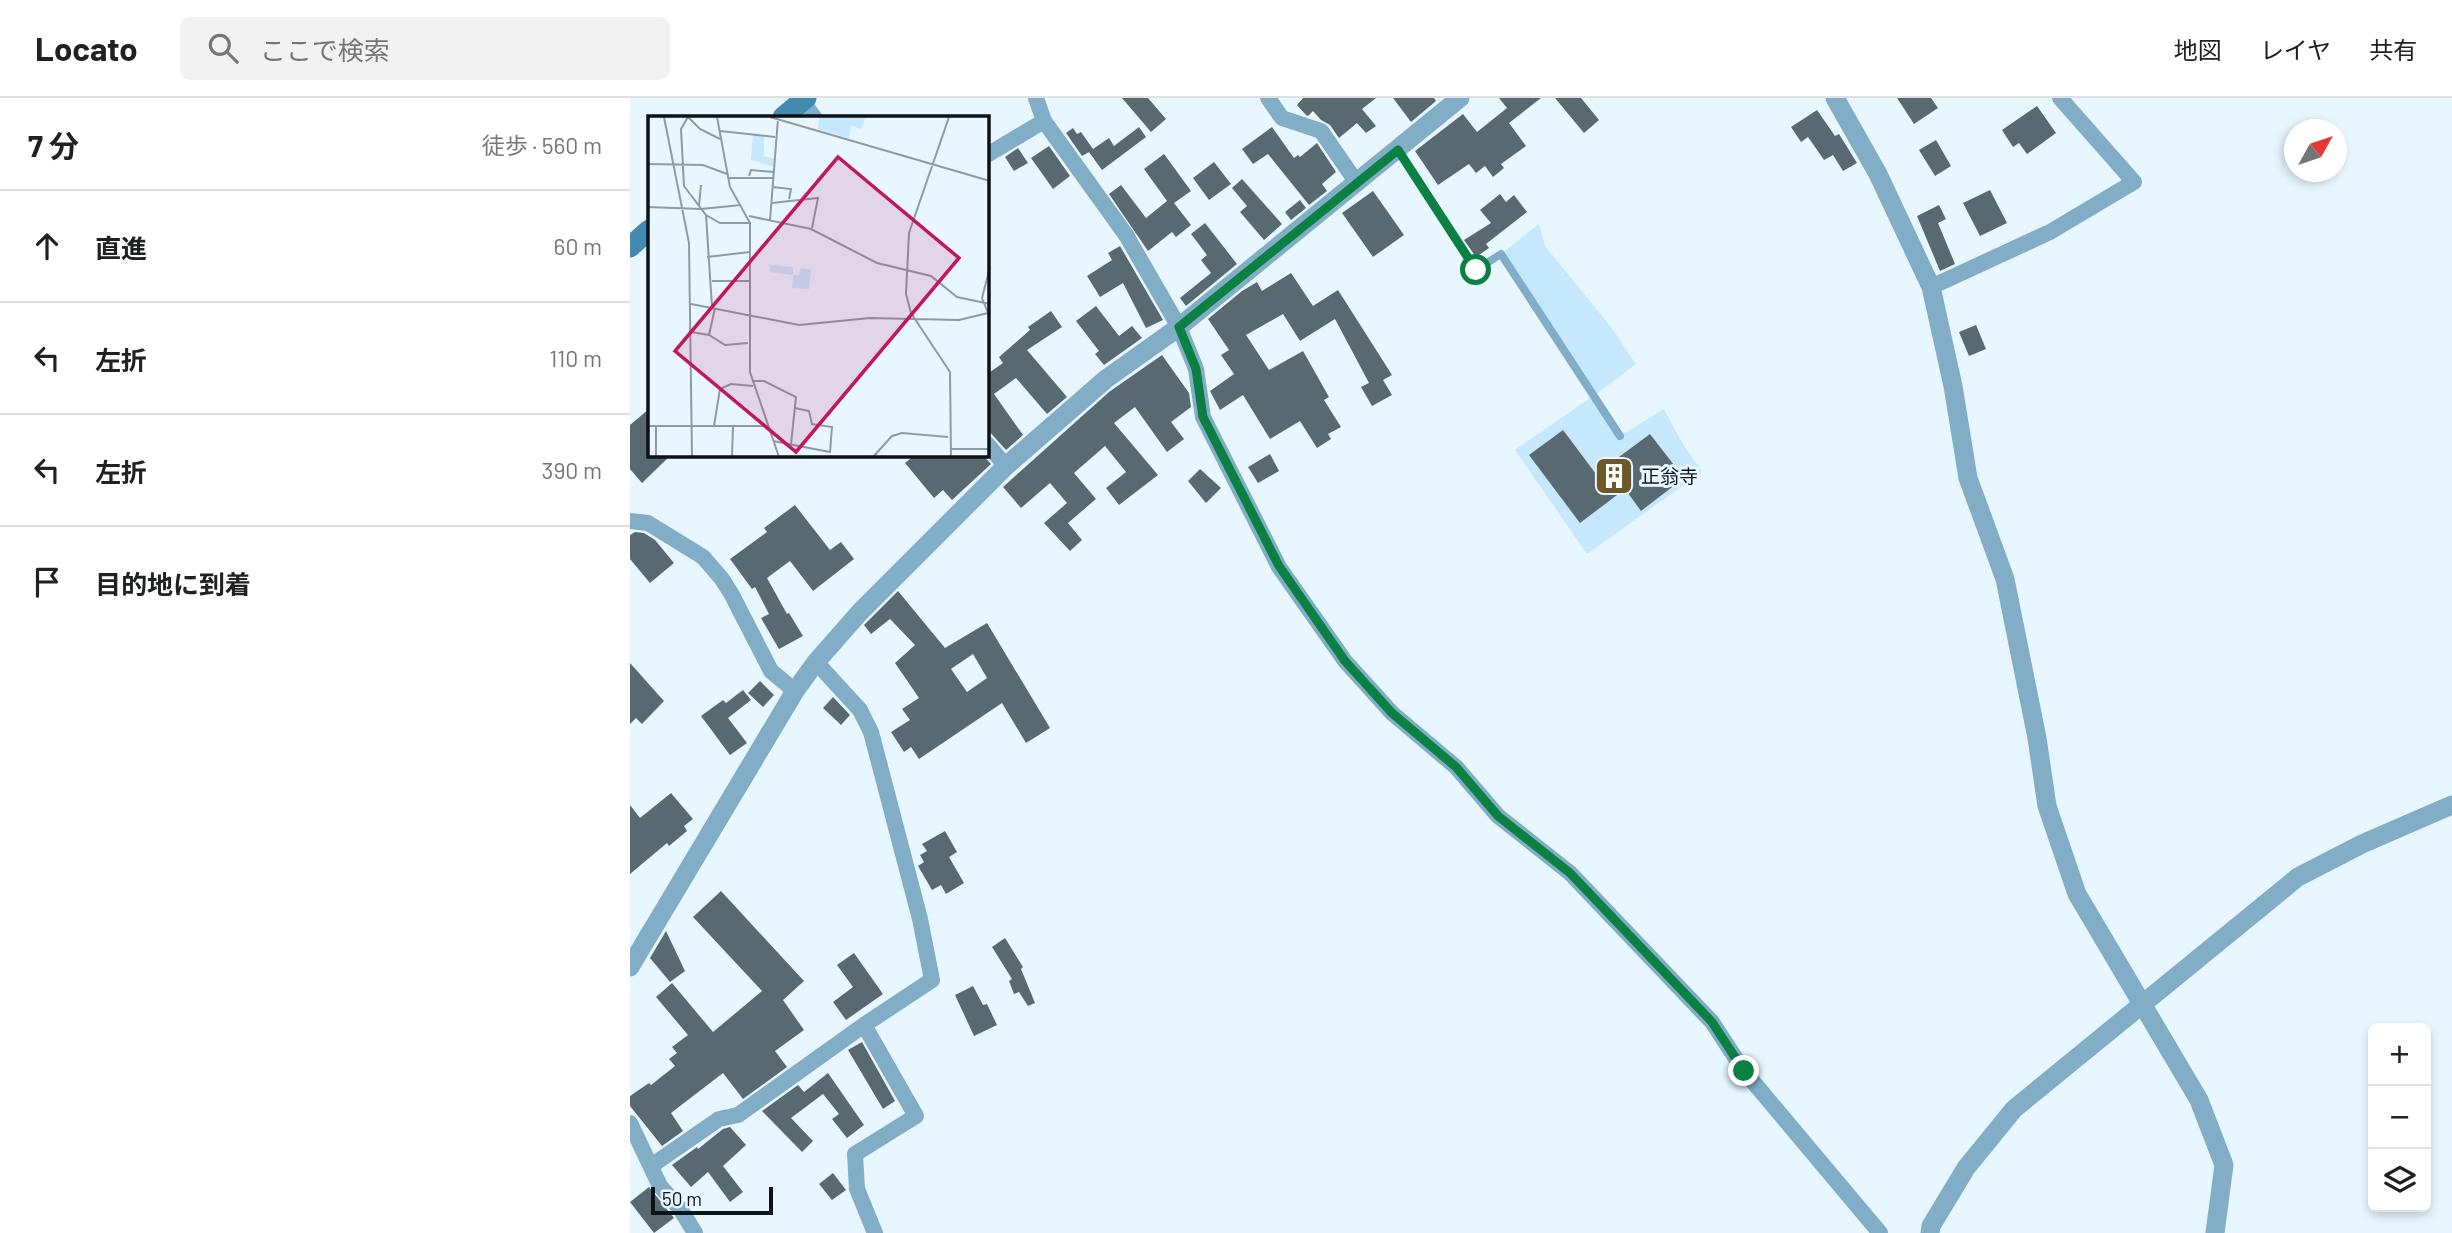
<!DOCTYPE html>
<html lang="ja">
<meta charset="utf-8">
<style>
:root{--surface:#fff;--page:#f2f2f2;--text:#202124;--muted:#757577;--line:#e0e0e0}
body{margin:0;font-family:Barlow,"Noto Sans JP",sans-serif;background:var(--page);color:var(--text)}
.controls{position:absolute;right:21px;bottom:21px;display:grid;overflow:hidden;border-radius:10px;box-shadow:0 4px 10px #0003}
.controls button{width:63px;height:63px;display:grid;place-items:center;padding:0;border:0;border-bottom:2px solid var(--line);background:var(--surface);color:var(--text);font:35px sans-serif}
.compass{position:absolute;left:1654px;top:21px;width:63px;height:63px;border-radius:50%;background:var(--surface);box-shadow:0 4px 10px #0003;rotate:50deg}
.scale{position:absolute;left:21px;bottom:18px;width:122px;box-sizing:border-box;padding-left:7px;border:4px solid #0c1215;border-top:0;font-size:19px;line-height:24px;white-space:nowrap;color:#0c1215;-webkit-text-stroke:5px #e7f6ff;paint-order:stroke}
.stop{position:absolute;width:21px;height:21px;margin:-16px;border:5px solid #0b8043;border-radius:50%;background:#fff}
.stop.end{background:#0b8043;border-color:#fff;box-shadow:0 2px 7px #0008}
.list{margin:0;padding:0;list-style:none}
h2{display:flex;justify-content:space-between;align-items:center;height:91px;margin:0;padding:0 28px;font-size:30px}
h2 small{font-size:23px;font-weight:400;color:var(--muted)}
.list li{display:grid;grid-template-columns:46px 1fr auto;gap:21px;align-items:center;box-sizing:border-box;height:112px;padding:0 28px;border-top:2px solid var(--line)}
.list b{display:block;font-size:26px;white-space:nowrap}
.list em{font-size:23px;font-style:normal;color:var(--muted)}
.icon{flex:none;width:38px;height:38px;fill:none;stroke:currentColor;stroke-width:2;stroke-linecap:round;stroke-linejoin:round}
.map{position:relative;flex:none;width:1822px;height:1135px;overflow:hidden}
header{display:flex;align-items:center;gap:42px;box-sizing:border-box;height:98px;padding:0 35px;background:var(--surface);border-bottom:2px solid var(--line)}
header strong{font-size:33px}
nav{display:flex;gap:38px;margin-inline-start:auto;font-size:24px}
.search{width:490px;height:63px;background:var(--page);display:flex;align-items:center;gap:18px;box-sizing:border-box;padding:0 24px;border-radius:10px;color:var(--muted);font-size:26px}
main{display:flex}
aside{flex:1;background:var(--surface)}
.map>svg:first-child{display:block}
.green{fill:#c5e8fd}
.building{fill:#596972;fill-rule:evenodd}
.lines{fill:none;stroke-linecap:round;stroke-linejoin:round}
.service{stroke:#81adc7;stroke-width:8}
.minor{stroke:#81adc7;stroke-width:16}
.tertiary{stroke:#81adc7;stroke-width:19}
.secondary{stroke:#438ab0;stroke-width:21}
.route{stroke:#0b8043;stroke-width:9}
.labels{text-anchor:middle;stroke-width:6;stroke-linejoin:round;paint-order:stroke}
.poi-label{font-size:19px;fill:#0c1215;stroke:#e7f6ff;text-anchor:start}
.inset-road{fill:none;stroke:#8f9ba1;stroke-width:2}
.view{fill:#c2185b;fill-opacity:0.15;stroke:#c2185b;stroke-width:3.5}
.inset-edge{fill:none;stroke:#0c1215;stroke-width:3.5}
</style>
<header>
<strong>Locato</strong>
<div class="search"><svg class="icon" aria-label="search" viewBox="0 0 24 24"><circle cx="10" cy="10" r="6"/><path d="M15 15l6 6"/></svg>ここで検索</div>
<nav><a>地図</a><a>レイヤ</a><a>共有</a></nav>
</header>
<main>
<aside>
<h2>7 分<small>徒歩 · 560 m</small></h2>
<ul class="list">
<li><svg class="icon" aria-label="ahead" viewBox="0 0 24 24"><path d="M12 20V5M6 11l6-6 6 6"/></svg><div><b>直進</b></div><em>60 m</em></li>
<li><svg class="icon" aria-label="left" viewBox="0 0 24 24"><path d="M17 20v-9H6M10 6l-5 5 5 5"/></svg><div><b>左折</b></div><em>110 m</em></li>
<li><svg class="icon" aria-label="left" viewBox="0 0 24 24"><path d="M17 20v-9H6M10 6l-5 5 5 5"/></svg><div><b>左折</b></div><em>390 m</em></li>
<li><svg class="icon" aria-label="arrive" viewBox="0 0 24 24"><path d="M6 21V4h12l-3 4 3 4H6"/></svg><div><b>目的地に到着</b></div></li>
</ul>
</aside>
<div class="map">
<svg width="1822" height="1135" viewBox="0 0 1822 1135">
<rect width="100%" height="100%" fill="#e7f6ff"/>
<path class="green" d="M909,126L915,148L981,229L1006,266L964,298L990,338L1034,311L1051,343L1072,374L957,456L885,352L963,298L871,156Z"/>
<path class="building" d="M492,0H518L536,21L521,34Z
M673,0H746L732,11L746,28L736,35L727,25L709,40L700,27L691,22L683,13L678,18L676,17L667,7Z
M763,0H804L806,3L781,24Z
M869,0H911L879,25L896,48L871,66L874,70L863,79L855,68L846,75L839,66L808,87L785,53L833,16L847,34L877,10Z
M925,0H951L969,22L954,35Z
M1267,0H1301L1308,10L1284,26Z
M1407,8L1426,35L1397,56L1389,45L1383,49L1372,32Z
M1187,12L1205,38L1209,36L1227,65L1213,73L1203,57L1194,62L1178,39L1171,44L1161,29Z
M509,29L516,39L472,72L459,54L452,58L436,35L443,30L447,36L451,34L463,51L479,40L484,48Z
M642,29L664,60L668,57L670,59L687,45L706,74L692,86L697,93L679,107L638,56L623,66L612,51Z
M1306,42L1321,68L1305,78L1289,52Z
M419,48L440,78L423,91L401,60Z
M388,50L398,65L384,73L375,59Z
M534,56L561,93L544,105L561,127L546,139L542,134L518,153L479,96L491,87L516,120L537,103L514,71Z
M584,64L601,86L579,102L563,80Z
M612,81L652,126L634,142L610,114L617,108L602,90Z
M1360,92L1377,125L1350,138L1333,105Z
M743,93L774,137L743,159L712,115Z
M870,96L876,104L884,97L897,114L856,146L859,150L846,159L834,142L861,125L850,112Z
M670,102L676,110L661,122L655,114Z
M1309,107L1316,121L1308,125L1325,166L1310,173L1287,118Z
M575,125L607,166L556,208L550,200L581,175L571,162L577,157L561,136Z
M490,148L533,222L516,230L493,185L470,199L457,178L482,162L478,155Z
M661,175L683,208L708,192L762,277L753,282L762,297L742,308L731,289L739,285L705,221L670,243L653,216L616,237L639,272L673,253L699,299L694,302L711,329L698,336L701,341L687,350L670,323L640,341L613,297L590,312L580,293L604,276L591,257L599,252L578,221L612,193L627,184L632,193Z
M466,208L489,238L502,228L512,240L474,267L465,256L469,253L446,223Z
M421,213L432,229L397,252L437,299L417,316L386,280L364,296L393,337L376,352L357,331V276L373,265L369,259L400,232L398,229Z
M1346,227L1356,251L1339,258L1329,234Z
M532,257L559,295L561,309L541,324L554,341L537,354L505,309L484,325L528,377L489,407L476,390L496,374L475,348L444,375L466,401L438,425L452,442L440,453L414,425L437,405L420,385L391,410L373,389L479,294Z
M19,311V357H41L12,385L0,371V327Z
M933,332L966,376L1020,336L1054,380L1011,413L995,391L950,425L899,357Z
M640,356L649,373L628,385L618,369Z
M285,357H353L361,366L322,402L313,392L304,400L275,365Z
M570,371L591,390L576,405L558,383Z
M165,407L200,452L211,444L224,461L183,493L160,463L137,480L157,516L159,515L173,538L149,551L131,520L139,516L125,489L122,491L100,461L137,434L134,430Z
M5,434L14,435L25,442L44,465L20,485L0,461V437Z
M268,493L315,550L357,525L420,630L396,645L372,605L289,661L281,649L274,654L261,634L280,622L272,611L289,600L265,565L285,547L260,521L241,536L234,527ZM343,556L357,580L337,594L321,571Z
M0,565L34,603L12,626L6,620L0,626Z
M130,583L144,597L133,609L118,595Z
M113,592L121,602L98,620L117,645L100,657L71,618L93,602L96,605Z
M203,599L220,617L211,627L193,610Z
M41,695L63,721L54,728L57,733L39,748L37,745L0,776V707L10,720Z
M315,733L327,754L319,759L334,785L316,796L311,787L302,792L288,768L294,764L290,757L297,753L292,746Z
M91,793L174,883L153,902L174,932L145,953L157,969L113,1001L93,975L41,1015L53,1033L32,1048L0,1008V998L19,985L21,987L45,968L39,961L47,955L42,949L58,937L26,899L42,885L83,934L132,893L63,819Z
M36,833L55,873L40,884L20,860Z
M375,840L393,869L391,871L405,905L398,908L389,894L384,896L379,883L382,881L362,849Z
M224,855L253,896L216,922L203,904L223,889L207,867Z
M343,888L353,907L357,906L367,927L344,938L325,897Z
M232,944L265,1003L253,1011L218,952Z
M198,975L234,1027L217,1040L202,1021L209,1016L193,996L161,1020L183,1043L172,1054L132,1013L168,987L174,994Z
M100,1029L116,1047L93,1068L113,1094L100,1104L78,1074L61,1089L42,1067L67,1049L68,1051L93,1031Z
M203,1075L216,1092L202,1102L189,1086Z
M19,1089L44,1120L24,1135L0,1104Z"/>
<g class="lines">
<path class="service" d="M768,52L846,172L871,156L990,338"/>
<path class="minor" d="M406,0L414,23L496,137L549,229L566,271L573,319L649,469L715,563L762,615L826,669L868,718L940,775L1082,924L1114,973L1250,1135
M638,0L652,20L691,33L727,85
M172,3L184,19
M357,57L414,23
M1301,189L1420,134L1504,84L1430,0
M357,346L376,368
M0,423L18,425L73,459L92,481L102,497L141,573L165,593
M234,927L286,1018L225,1056L227,1091L245,1135
M0,1025L30,1088L51,1112L65,1135
M21,1068L89,1021L108,1017L234,927L302,882L290,821L241,634L230,612L186,564"/>
<path class="tertiary" d="M1205,0L1248,76L1301,189L1323,288L1338,380L1375,481L1407,640L1417,708L1447,796L1569,1002L1594,1067L1585,1135
M0,869L165,593L186,564L230,514L376,368L476,281L549,229L830,0
M1300,1135L1301,1128L1336,1070L1384,1011L1668,779L1732,746L1822,707"/>
<path class="secondary" d="M153,19L176,0
M0,149L19,132"/>
</g>
<g class="lines">
<path class="route" d="M846,172L768,52L549,229L566,271L573,319L649,468L715,563L762,615L826,669L868,718L940,775L1082,924L1114,973"/>
</g>
<defs>
<g id="building-square" transform="scale(2.0125)"><rect x="-9" y="-9" width="18" height="18" rx="4" fill="#6e5827" stroke="#e7f6ff"/><path d="M-4-6H4V6H1V3H-1V6H-4ZM-2.5-4.3h1.7v1.8h-1.7ZM.8-4.3h1.7v1.8H.8ZM-2.5-1h1.7V.8h-1.7ZM.8-1h1.7V.8H.8Z" fill="#fff"/></g>
</defs>
<g fill-rule="evenodd">
<use href="#building-square" x="984" y="378"/>
</g>
<g class="labels">
<g class="poi-label">
<text x="1011" y="385">正翁寺</text>
</g>
</g>
<g transform="translate(18 18)">
<rect width="341" height="341" fill="#e7f6ff"/>
<path d="M171,1H217L214,13L203,10L201,22L170,13ZM105,18L116,20V40L128,43L127,51L103,44ZM122,149L145,151V159H151L153,152L163,154L161,173L144,172L145,159L122,156Z" fill="#c5e8fd"/>
<path class="inset-road" d="M16,1L41,127L44,341M40,1L33,13L36,70L58,99L72,107H102M40,1L52,13L72,23M69,1L82,71L102,107V256L131,341M122,1L342,65M301,1L261,117L258,178L263,197L302,256L303,341M72,15L127,21M0,48L55,49L79,58M101,60L103,54L126,56M80,62H126M125,71L143,73L141,83M124,87L170,82L164,112M51,90L53,69M0,91L53,93L93,89M58,99L64,191M101,100L163,113L229,147L283,160L309,181L342,188M122,104L130,3M59,141L102,136M64,165H101M43,188L151,209L222,202L311,204L340,197L334,182L342,151M43,216L61,219L77,229L100,227M61,219L67,192M104,265H116L148,281L143,328M0,310H119M8,310V341M66,310L72,273L83,268L105,270M125,325L182,336L184,311L164,308L161,295L147,292M302,333H342M84,341L85,310M225,341L244,320L254,317L300,321"/>
<path class="view" d="M190,41L311,142L148,336L27,235Z"/>
<rect width="341" height="341" class="inset-edge"/>
</g>
</svg>
<div class="controls">
<button>+</button>
<button>−</button>
<button><svg class="icon" aria-label="layers" viewBox="0 0 24 24"><path d="M12 4l9 5-9 5-9-5zM3 14l9 5 9-5"/></svg></button>
</div>
<svg class="compass" viewBox="-18 -18 36 36"><path d="M0-13l5 13h-10z" fill="#e53935"/><path d="M0 13l5-13h-10z" fill="#757577"/></svg>
<div class="scale">50 m</div>
<div class="stop" style="left:846px;top:172px"></div>
<div class="stop end" style="left:1114px;top:973px"></div>
</div>
</main>
